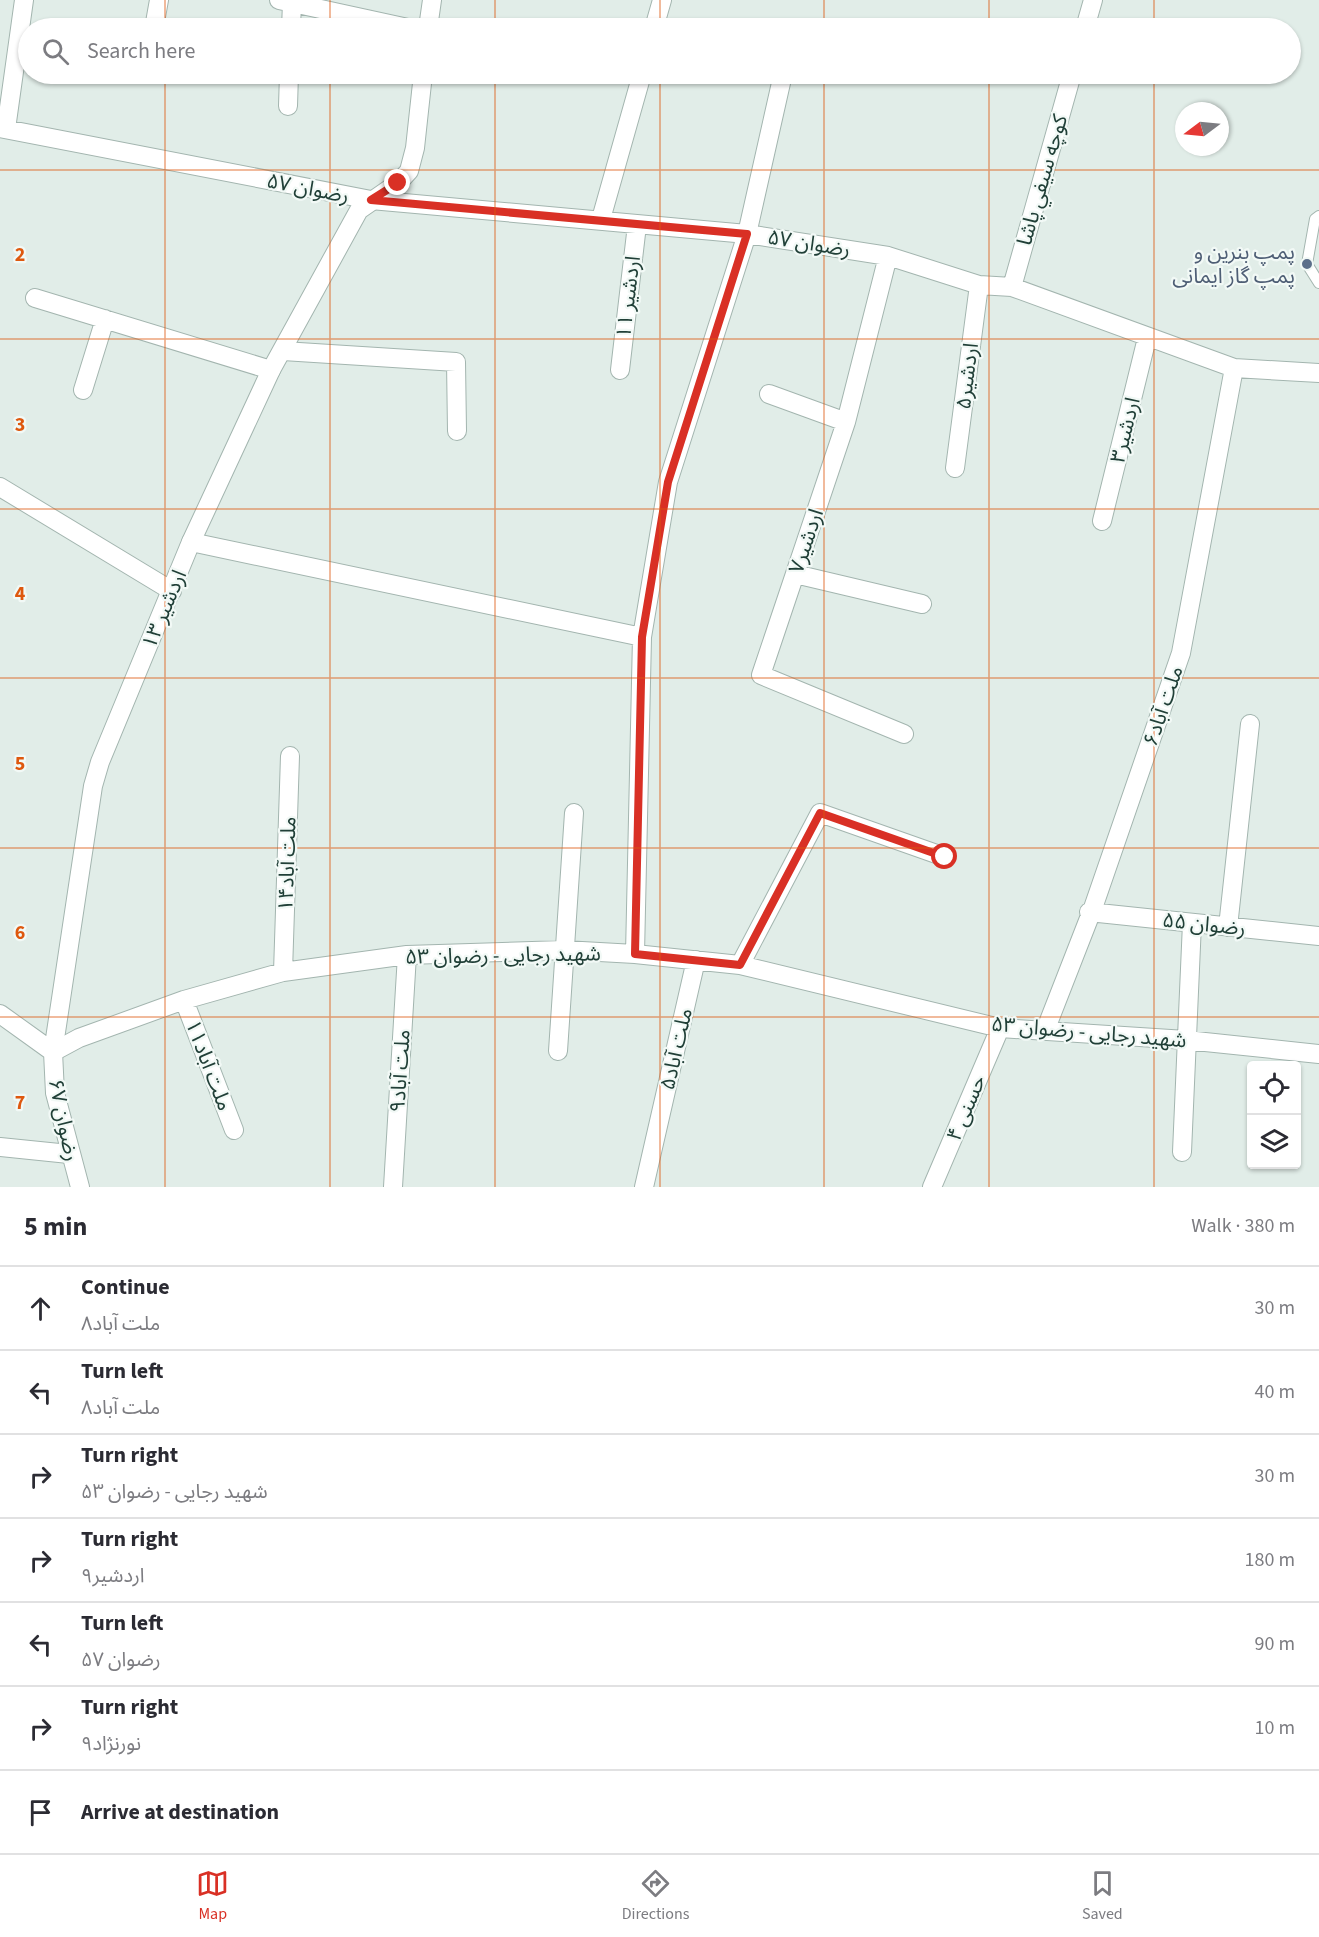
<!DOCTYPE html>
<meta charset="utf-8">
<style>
:root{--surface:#fff;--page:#f7f7f7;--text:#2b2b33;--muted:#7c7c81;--line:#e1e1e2;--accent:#d93025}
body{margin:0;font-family:"Source Sans 3","Noto Sans Arabic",sans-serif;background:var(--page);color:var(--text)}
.controls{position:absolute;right:18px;bottom:18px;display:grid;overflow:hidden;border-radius:6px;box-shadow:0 2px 4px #0004}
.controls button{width:54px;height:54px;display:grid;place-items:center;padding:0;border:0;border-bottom:2px solid var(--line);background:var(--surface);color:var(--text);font:30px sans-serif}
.compass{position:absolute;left:1175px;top:102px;width:54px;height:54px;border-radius:50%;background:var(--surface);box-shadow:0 2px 4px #0004;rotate:254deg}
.stop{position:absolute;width:18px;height:18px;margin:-14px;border:4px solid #d93025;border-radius:50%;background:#fff}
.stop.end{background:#d93025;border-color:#fff;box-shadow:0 2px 6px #0008}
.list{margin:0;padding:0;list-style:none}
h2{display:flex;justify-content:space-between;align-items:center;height:78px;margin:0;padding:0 24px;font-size:26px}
h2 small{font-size:20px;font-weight:400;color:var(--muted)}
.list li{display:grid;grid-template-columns:39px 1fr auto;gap:18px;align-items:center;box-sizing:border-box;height:84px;padding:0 24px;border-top:2px solid var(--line)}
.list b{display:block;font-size:22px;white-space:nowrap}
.list p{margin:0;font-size:20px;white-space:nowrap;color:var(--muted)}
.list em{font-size:20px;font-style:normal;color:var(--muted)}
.icon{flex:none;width:33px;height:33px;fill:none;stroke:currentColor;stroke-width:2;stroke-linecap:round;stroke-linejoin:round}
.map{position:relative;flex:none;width:1319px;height:1187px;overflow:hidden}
.search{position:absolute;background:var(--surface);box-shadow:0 2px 4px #0004;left:18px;right:18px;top:18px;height:66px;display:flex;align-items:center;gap:15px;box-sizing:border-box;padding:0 21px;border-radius:33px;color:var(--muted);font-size:22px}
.sheet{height:666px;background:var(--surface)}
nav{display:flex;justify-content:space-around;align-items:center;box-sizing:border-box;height:84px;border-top:2px solid var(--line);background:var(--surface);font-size:16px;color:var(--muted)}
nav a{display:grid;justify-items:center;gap:3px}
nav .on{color:var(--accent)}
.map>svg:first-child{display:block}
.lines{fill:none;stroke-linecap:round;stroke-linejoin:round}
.service-casing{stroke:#a3b5af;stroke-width:12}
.minor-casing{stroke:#a3b5af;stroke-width:20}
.tertiary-casing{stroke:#a3b5af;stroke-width:20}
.service{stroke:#fff;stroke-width:10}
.minor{stroke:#fff;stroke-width:18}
.tertiary{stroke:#fff;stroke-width:18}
.route{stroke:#d93025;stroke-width:8}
.grid{fill:none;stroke:#de580e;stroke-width:1.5;stroke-opacity:0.55}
.service-dot{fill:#5c6f8a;stroke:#f2f9f6;stroke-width:2}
.labels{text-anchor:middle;stroke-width:4.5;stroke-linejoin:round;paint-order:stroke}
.street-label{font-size:21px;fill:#203f37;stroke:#f2f9f6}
.service-label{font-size:21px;fill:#4e5e75;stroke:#f2f9f6;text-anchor:end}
.grid-label{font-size:20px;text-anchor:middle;font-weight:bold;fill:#de580e;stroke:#f2f9f6;stroke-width:4.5;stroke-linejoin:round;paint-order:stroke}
</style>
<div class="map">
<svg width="1319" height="1187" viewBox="0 0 1319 1187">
<rect width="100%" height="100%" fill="#e1ede8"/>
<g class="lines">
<g class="service-casing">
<path id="service" d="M1319,216L1315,219L1307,264L1319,283"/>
</g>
<g class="minor-casing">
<path id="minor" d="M279,0L408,28
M154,28L159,0
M291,28L292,3
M654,28L662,0
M1085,28L1093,0
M288,106L289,74
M0,128L371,200L747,234L888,256L979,285L1012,287L1234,368L1319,373
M6,129L24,0
M601,219L642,74
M888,256L846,422L761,675L904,734
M1012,287L1072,74
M35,298L271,370
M283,351L456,362L457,431
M620,370L637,225
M83,390L105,319
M769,394L846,422
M955,468L979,285
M0,487L172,591
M1102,521L1147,338
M191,542L642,637
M795,574L922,604
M1089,912L1319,936
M1228,927L1250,724
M635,954L642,637L668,482L747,234L783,74
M740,965L820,813L945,857
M283,972L290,756
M184,1000L234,1130
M1045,1031L1093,908L1181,653L1234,368
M558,1051L574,813
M53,1052L79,1038L184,1000L283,972L407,955L564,950L635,954L740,965L1000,1028L1186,1040L1319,1054
M0,1147L69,1154
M1182,1152L1192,923
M393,1187L407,955
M644,1187L696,960
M932,1187L1000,1028"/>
</g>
<g class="tertiary-casing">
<path id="tertiary" d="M428,28L432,0
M0,1014L53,1052
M80,1187L55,1093L53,1052L93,786L100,762L191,542L271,370L359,210L398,183L409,171L415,148L423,74"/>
</g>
<use href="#service" class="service"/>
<use href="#minor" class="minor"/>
<use href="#tertiary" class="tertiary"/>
</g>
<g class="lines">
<path class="route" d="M398,183L371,200L747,234L668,482L642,637L635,954L740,965L820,813L945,857"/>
</g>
<path class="grid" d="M165,0V28M330,0V28M495,0V28M660,0V28M824,0V28M989,0V28M1154,0V28M165,74V1187M330,74V1187M495,74V1187M660,74V1187M824,74V1187M989,74V1187M1154,74V1187M0,170H1319M0,339H1319M0,509H1319M0,678H1319M0,848H1319M0,1017H1319"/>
<circle class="service-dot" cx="1307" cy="264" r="6"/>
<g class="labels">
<g class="street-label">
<text transform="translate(1042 180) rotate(-74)" y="7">كوچه سيفي پاشا</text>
<text transform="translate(308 188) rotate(11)" y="7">رضوان ۵۷</text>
<text transform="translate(809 243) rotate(9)" y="7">رضوان ۵۷</text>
<text transform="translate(628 297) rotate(-83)" y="7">اردشیر ۱۱</text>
<text transform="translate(967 376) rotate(-83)" y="7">اردشیر۵</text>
<text transform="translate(1125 430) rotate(-76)" y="7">اردشیر۳</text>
<text transform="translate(806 541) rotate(-71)" y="7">اردشیر۷</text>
<text transform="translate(164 609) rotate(-67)" y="7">اردشیر ۱۳</text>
<text transform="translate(1163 706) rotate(-71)" y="7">ملت آباد۶</text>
<text transform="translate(287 864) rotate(-88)" y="7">ملت آباد۱۴</text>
<text transform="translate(1204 924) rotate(6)" y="7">رضوان ۵۵</text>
<text transform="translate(503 955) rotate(-1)" y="7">شهید رجایی - رضوان ۵۳</text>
<text transform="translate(1089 1032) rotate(5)" y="7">شهید رجایی - رضوان ۵۳</text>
<text transform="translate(676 1049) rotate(-77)" y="7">ملت آباد۵</text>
<text transform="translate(209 1065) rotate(69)" y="7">ملت آباد۱۱</text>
<text transform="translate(400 1071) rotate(-86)" y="7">ملت آباد۹</text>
<text transform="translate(966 1108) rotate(-67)" y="7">حسنی ۴</text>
<text transform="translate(64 1120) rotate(78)" y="7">رضوان ۶۷</text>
</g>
<g class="service-label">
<text x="1295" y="259">پمپ بنرین و<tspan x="1295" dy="24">پمپ گاز ایمانی</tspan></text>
</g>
</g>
<g class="grid-label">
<text x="20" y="261">2</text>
<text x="20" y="431">3</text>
<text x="20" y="600">4</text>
<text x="20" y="770">5</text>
<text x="20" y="939">6</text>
<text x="20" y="1109">7</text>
</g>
</svg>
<div class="controls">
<button><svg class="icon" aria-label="locate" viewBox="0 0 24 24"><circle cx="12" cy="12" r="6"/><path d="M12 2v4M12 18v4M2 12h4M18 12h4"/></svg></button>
<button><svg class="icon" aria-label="layers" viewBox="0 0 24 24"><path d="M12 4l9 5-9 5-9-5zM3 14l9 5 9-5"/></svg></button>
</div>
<svg class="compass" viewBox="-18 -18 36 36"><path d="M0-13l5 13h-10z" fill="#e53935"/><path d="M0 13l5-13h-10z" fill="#7c7c81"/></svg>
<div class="stop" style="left:945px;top:857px"></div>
<div class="stop end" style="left:398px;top:183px"></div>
<div class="search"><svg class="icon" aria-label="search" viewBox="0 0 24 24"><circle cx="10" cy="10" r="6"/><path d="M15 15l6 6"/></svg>Search here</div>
</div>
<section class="sheet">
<h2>5 min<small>Walk · 380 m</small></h2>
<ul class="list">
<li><svg class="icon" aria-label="ahead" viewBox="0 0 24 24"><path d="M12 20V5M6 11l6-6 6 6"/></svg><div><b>Continue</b><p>ملت آباد۸</p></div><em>30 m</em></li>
<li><svg class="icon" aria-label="left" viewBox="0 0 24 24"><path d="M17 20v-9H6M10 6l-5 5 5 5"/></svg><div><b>Turn left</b><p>ملت آباد۸</p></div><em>40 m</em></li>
<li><svg class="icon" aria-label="right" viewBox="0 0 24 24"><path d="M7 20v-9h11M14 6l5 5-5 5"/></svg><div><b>Turn right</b><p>شهید رجایی - رضوان ۵۳</p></div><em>30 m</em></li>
<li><svg class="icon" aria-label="right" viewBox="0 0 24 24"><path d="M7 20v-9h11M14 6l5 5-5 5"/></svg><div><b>Turn right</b><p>اردشیر۹</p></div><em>180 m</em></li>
<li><svg class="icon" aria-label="left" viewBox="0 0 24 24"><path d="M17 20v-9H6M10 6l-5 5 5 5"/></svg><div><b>Turn left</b><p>رضوان ۵۷</p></div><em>90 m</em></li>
<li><svg class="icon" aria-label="right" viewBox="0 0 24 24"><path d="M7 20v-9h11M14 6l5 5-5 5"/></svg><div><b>Turn right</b><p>نورنژاد۹</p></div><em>10 m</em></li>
<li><svg class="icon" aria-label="arrive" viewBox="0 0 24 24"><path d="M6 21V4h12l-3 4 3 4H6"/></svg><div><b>Arrive at destination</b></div></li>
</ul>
</section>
<nav>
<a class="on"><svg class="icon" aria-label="map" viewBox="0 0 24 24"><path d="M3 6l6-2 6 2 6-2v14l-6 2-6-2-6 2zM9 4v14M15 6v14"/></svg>Map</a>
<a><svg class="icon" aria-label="directions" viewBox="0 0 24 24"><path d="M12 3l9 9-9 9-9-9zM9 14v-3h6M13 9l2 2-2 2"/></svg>Directions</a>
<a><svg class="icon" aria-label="saved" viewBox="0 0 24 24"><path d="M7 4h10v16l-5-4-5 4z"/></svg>Saved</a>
</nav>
